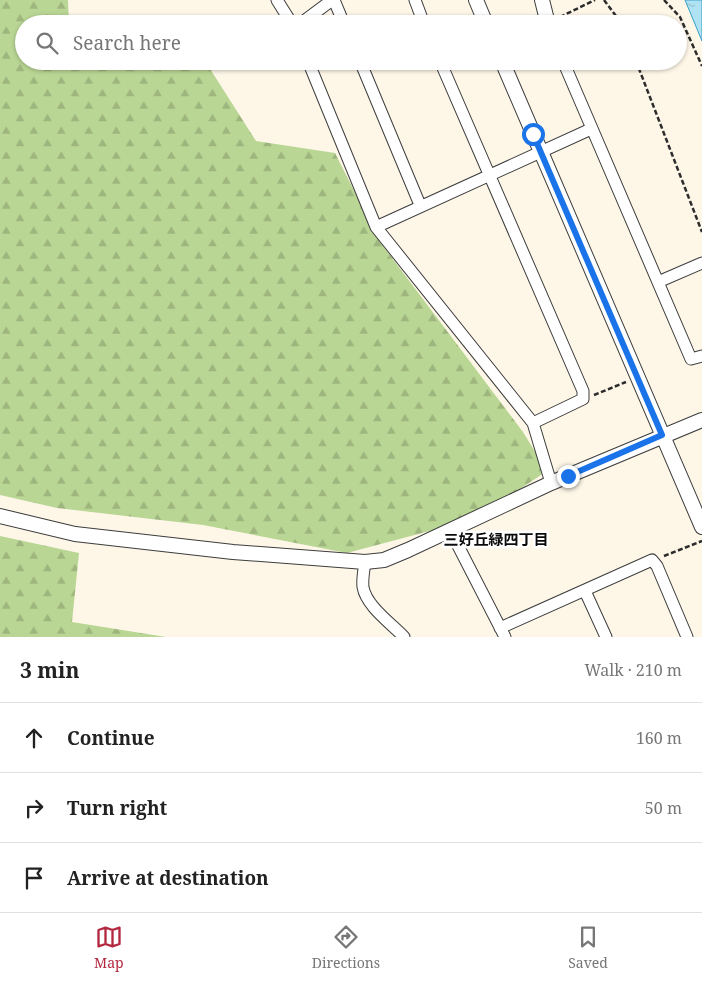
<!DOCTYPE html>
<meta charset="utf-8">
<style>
:root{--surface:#fff;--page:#f2f2f2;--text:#222;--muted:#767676;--line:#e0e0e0;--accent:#b3283f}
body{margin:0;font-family:"Noto Serif","Noto Sans JP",serif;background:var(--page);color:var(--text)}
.stop{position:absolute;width:15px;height:15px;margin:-11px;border:4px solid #1a73e8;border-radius:50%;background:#fff}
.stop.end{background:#1a73e8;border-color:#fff;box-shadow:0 1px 5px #0008}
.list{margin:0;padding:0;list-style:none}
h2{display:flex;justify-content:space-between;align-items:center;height:65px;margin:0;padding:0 20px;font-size:21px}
h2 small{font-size:16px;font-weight:400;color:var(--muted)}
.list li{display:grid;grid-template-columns:32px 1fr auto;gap:15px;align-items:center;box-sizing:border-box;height:70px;padding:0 20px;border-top:1px solid var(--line)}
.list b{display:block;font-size:19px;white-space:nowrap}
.list em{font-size:16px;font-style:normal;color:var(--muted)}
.icon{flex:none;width:28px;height:28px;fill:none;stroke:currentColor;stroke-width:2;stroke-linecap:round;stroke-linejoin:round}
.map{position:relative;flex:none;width:702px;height:637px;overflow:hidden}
.search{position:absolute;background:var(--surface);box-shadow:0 1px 4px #0004;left:15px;right:15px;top:15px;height:55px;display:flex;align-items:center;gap:12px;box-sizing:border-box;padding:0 18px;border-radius:28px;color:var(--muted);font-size:19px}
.sheet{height:275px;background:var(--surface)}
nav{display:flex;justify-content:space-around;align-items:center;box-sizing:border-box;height:70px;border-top:1px solid var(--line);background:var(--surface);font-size:14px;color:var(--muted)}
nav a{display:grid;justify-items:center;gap:2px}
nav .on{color:var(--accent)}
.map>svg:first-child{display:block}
.forest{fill:url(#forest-firs)}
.water{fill:url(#water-ripples);stroke:#399fc7}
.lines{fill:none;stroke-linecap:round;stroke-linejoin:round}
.minor-casing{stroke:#3d3d3d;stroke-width:13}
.tertiary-casing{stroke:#3d3d3d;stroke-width:16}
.path{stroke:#2c2c2c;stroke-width:2.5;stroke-dasharray:5 2.5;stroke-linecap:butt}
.minor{stroke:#fff;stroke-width:11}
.tertiary{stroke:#fff;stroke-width:14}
.route{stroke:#1a73e8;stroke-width:6}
.labels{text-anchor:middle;stroke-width:5;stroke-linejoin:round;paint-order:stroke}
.neighbourhood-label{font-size:15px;font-weight:bold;fill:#0a0a0a;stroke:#fff}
</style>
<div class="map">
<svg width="702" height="637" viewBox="0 0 702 637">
<defs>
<pattern id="forest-firs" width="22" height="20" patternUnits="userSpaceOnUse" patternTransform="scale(1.25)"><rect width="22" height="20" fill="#b9d694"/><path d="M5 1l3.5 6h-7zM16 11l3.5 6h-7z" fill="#9eb67e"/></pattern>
<pattern id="water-ripples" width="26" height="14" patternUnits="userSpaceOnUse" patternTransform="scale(1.25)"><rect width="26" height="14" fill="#afe2f3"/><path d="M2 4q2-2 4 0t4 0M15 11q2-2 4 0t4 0" fill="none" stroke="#95c1cf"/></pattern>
</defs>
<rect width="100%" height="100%" fill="#fef7e8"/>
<path class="forest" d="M0,0H68L69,24H24V61H205L256,141L335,153L380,242L523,432L547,471L517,491L437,529L347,553L203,525L57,508L0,495Z
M0,536L79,553L72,622L166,637H0Z"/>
<path class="water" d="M685,0H702V41Z"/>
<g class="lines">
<g class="minor-casing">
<path id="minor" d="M277,0L292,24
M334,0L344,24
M415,0L424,24
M300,24L332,0
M308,61L376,227L533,423L551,483
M360,61L420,205
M440,61L583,391V399L533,423
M563,61L691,359L702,356
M376,227L591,129
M658,282L702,263
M451,532L505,637
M365,562C364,570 362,579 363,587C366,606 392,624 404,637
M585,591L606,637
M500,628L652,560L657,566L687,637"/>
</g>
<g class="tertiary-casing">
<path id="tertiary" d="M476,0L486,24
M542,0L548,24
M502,61L702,527
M0,516L75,534L233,552L365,562L384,560L408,550L551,483L702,420"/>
</g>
<path class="path" d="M604,0L622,24
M664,0L680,17L702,66
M560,17L595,0
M636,61L702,232
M594,395L626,382
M664,556L702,541"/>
<use href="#minor" class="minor"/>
<use href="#tertiary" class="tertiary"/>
</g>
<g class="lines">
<path class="route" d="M533,134L662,435L568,476"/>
</g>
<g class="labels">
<g class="neighbourhood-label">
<text x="496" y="545">三好丘緑四丁目</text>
</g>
</g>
</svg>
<div class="stop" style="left:533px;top:134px"></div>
<div class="stop end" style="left:568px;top:476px"></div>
<div class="search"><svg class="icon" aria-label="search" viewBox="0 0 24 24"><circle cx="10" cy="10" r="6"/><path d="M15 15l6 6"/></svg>Search here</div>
</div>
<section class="sheet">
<h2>3 min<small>Walk · 210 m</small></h2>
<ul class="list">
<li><svg class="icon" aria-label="ahead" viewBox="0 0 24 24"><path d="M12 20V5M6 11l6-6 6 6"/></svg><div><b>Continue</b></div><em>160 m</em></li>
<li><svg class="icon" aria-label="right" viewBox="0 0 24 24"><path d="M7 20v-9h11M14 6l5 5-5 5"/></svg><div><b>Turn right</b></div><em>50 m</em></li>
<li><svg class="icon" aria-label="arrive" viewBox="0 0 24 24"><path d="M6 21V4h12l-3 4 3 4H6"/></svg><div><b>Arrive at destination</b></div></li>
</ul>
</section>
<nav>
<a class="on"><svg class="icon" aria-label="map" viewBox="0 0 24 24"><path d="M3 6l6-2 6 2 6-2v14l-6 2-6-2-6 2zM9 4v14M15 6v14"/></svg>Map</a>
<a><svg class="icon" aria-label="directions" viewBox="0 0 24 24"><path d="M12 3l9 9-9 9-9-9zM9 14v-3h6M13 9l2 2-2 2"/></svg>Directions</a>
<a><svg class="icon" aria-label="saved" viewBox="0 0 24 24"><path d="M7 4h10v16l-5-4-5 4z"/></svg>Saved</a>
</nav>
